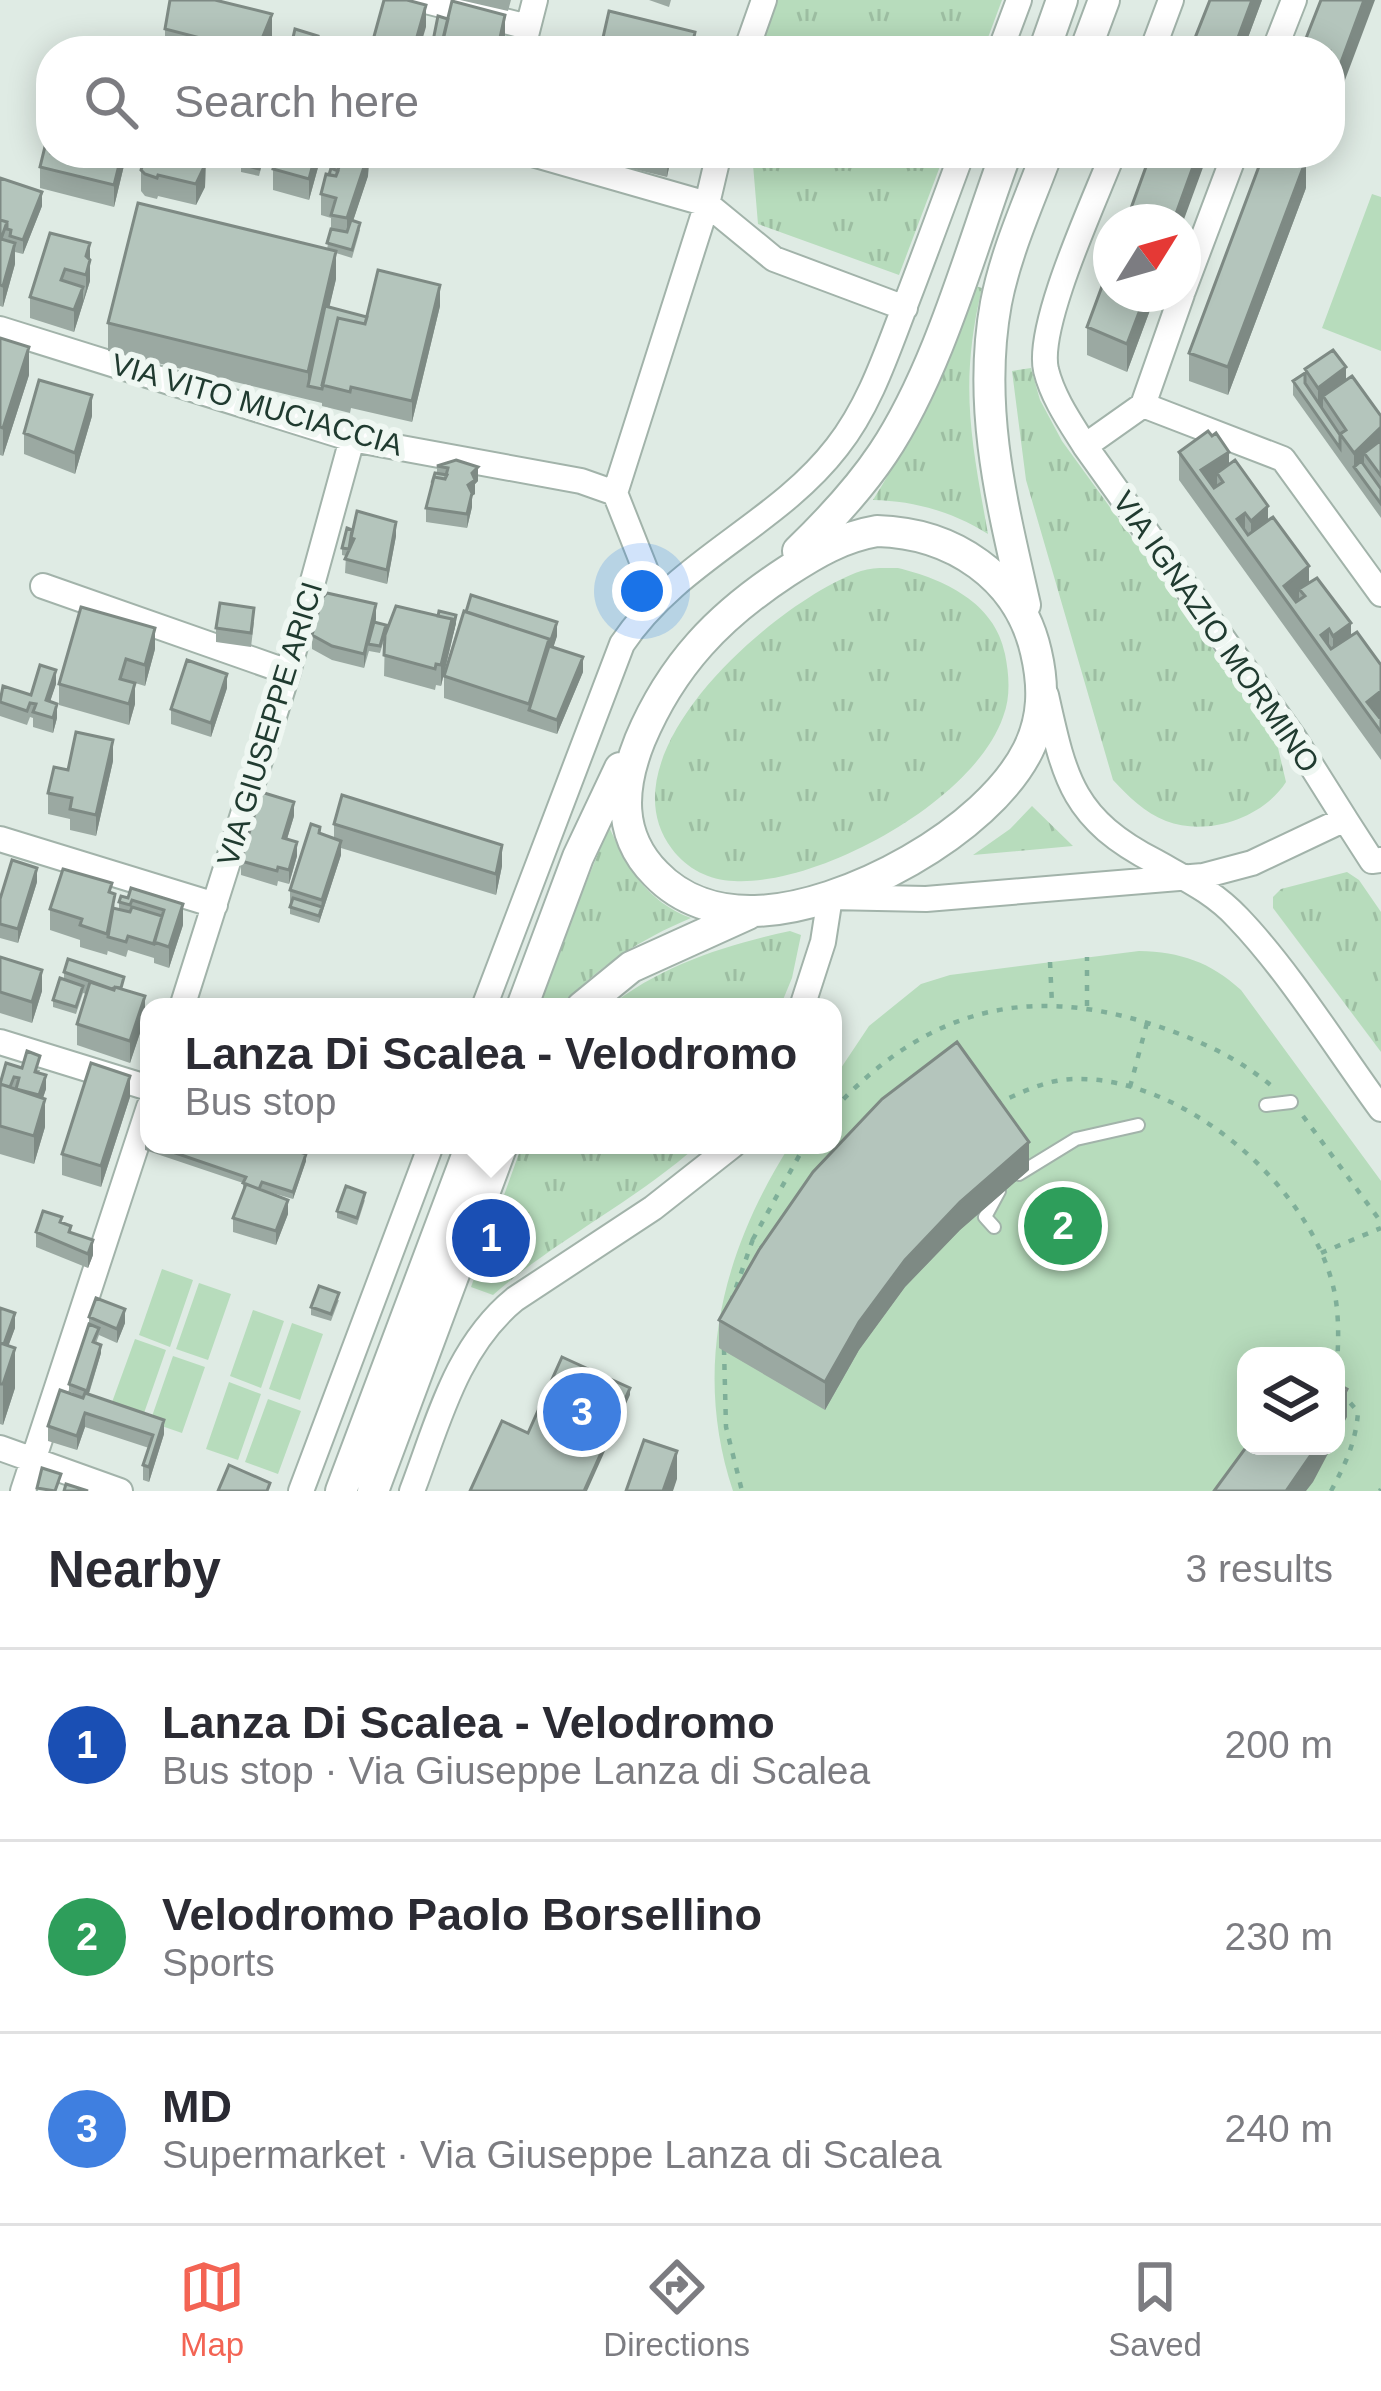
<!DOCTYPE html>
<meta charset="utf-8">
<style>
:root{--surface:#fff;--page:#f7f7f7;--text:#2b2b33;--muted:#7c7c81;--line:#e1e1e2;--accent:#f36454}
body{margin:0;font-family:Arial,sans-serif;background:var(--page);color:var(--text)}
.controls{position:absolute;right:36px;bottom:36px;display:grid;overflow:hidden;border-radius:24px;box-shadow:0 6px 30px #0003}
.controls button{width:108px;height:108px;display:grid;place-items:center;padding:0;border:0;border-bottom:3px solid var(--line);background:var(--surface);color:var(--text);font:60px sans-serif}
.compass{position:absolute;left:1093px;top:204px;width:108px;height:108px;border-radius:50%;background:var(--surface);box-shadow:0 6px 30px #0003;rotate:53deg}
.you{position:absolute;left:642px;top:591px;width:42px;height:42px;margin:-30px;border:9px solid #fff;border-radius:50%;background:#1a73e8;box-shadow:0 0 0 18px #1a73e833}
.badge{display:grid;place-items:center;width:78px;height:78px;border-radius:50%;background:var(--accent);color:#fff;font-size:39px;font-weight:700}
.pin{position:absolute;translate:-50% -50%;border:6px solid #fff;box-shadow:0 3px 12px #0006}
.popup{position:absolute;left:140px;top:998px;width:702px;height:156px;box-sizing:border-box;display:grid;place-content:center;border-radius:24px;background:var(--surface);filter:drop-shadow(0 3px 9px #0005);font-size:39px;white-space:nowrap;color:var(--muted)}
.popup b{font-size:45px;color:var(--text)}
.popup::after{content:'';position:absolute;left:50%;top:100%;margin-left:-24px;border:24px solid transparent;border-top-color:var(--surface)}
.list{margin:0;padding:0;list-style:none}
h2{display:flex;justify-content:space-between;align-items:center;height:156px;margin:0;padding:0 48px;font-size:51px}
h2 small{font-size:39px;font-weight:400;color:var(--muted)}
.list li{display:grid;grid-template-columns:78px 1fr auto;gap:36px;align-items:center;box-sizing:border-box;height:192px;padding:0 48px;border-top:3px solid var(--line)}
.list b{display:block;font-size:45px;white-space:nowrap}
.list p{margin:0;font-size:39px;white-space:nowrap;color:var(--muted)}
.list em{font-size:39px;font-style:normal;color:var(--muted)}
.icon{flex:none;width:66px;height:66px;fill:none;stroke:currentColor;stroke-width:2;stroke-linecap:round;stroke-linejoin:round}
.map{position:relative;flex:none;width:1381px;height:1491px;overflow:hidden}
.search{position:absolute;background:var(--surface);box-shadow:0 6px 30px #0003;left:36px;right:36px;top:36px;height:132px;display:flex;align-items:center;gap:30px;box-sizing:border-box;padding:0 42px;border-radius:48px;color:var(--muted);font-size:45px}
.sheet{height:732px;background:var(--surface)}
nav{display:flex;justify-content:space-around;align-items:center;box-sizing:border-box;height:168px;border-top:3px solid var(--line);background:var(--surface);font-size:33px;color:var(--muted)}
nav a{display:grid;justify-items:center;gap:6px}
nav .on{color:var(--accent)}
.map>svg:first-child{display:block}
.grass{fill:url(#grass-tufts)}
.pitch{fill:#b7dcbc;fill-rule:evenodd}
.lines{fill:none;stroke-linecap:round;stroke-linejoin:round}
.service-casing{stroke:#a2b3aa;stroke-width:16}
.minor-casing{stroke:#a2b3aa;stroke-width:28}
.tertiary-casing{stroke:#a2b3aa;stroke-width:34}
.path{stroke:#7faf99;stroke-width:4.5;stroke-dasharray:6 9;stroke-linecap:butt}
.service{stroke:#fff;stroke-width:12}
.minor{stroke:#fff;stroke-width:24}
.tertiary{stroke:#fff;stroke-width:30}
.wall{fill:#9ba9a2}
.shaded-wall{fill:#7e8a84}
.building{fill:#b4c5bc;stroke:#7e8a84;stroke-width:3}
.labels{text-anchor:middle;stroke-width:12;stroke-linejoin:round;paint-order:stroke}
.street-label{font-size:30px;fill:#203b30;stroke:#eff7f2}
</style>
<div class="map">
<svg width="1381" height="1491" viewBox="0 0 1381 1491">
<defs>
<pattern id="grass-tufts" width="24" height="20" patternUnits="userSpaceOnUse" patternTransform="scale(3)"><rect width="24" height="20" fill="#b7dcbc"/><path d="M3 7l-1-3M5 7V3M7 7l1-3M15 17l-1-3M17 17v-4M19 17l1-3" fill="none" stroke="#9dbea2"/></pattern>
</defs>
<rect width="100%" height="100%" fill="#dfebe4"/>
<path class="grass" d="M777,0H1002L983,51H759Z
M752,153H945L899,275L758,224Z
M972,285L982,288C959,384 971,439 988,534C953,512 915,501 873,500C919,427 942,366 972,285Z
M1031,368L1040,400L1062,441L1275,735L1286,782C1263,818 1207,837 1166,821C1145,813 1128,796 1113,780L1026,480L1012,371Z
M898,568C943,579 995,602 1005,654C1009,674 1011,697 1003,717C974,801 819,886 734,881C709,880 687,869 672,849C599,753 779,599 861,571C873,567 886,568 898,568Z
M1032,806L1073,846L973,855L1010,829Z
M609,827C628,868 646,901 691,918C639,940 599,966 560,1007H535Z
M1347,872L1359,880L1381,912V1052L1273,908V897L1281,889Z
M790,931L801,935L792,978L780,1007H609C659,966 728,944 790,931Z
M522,1145H698C634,1202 557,1239 493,1295L471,1287Z"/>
<path class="pitch" d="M1372,194L1381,197V351L1322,328Z
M1139,951C1181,952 1210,962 1241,990L1381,1181V1491H733C692,1368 723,1251 790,1145H833V1080L869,1026L921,984L950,975ZM1246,1356H1336V1446H1246Z
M162,1269L193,1280L170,1347L139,1335Z
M199,1283L231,1294L208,1360L176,1349Z
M253,1310L284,1321L261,1388L230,1376Z
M292,1323L323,1334L300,1400L269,1389Z
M135,1339L166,1350L143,1416L111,1405Z
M173,1356L205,1367L182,1433L150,1422Z
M229,1382L261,1394L238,1460L206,1449Z
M268,1399L301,1411L278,1474L245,1462Z"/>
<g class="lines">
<g class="service-casing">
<path id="service" d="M1266,1105L1291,1102
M1019,1174L1076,1139L1138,1125
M994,1227L985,1217L999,1191"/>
</g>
<g class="minor-casing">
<path id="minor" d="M422,0L528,27
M522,51L535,0
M746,51L764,0
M1000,51L1019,0
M1152,51L1171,0
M1274,51L1294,0
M529,153L707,204L774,259L905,308
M1113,153C1095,200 1036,325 1046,370C1053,398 1070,422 1085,446L1294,738L1345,819
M1183,291L1235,153
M1182,294L1143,405L1283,459L1381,594
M0,329L352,439L581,481L615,493L657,599
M1085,446L1143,405
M615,493L707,204L719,153
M43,586L288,672
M1046,695C1065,781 1073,819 1156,862C1186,879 1214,892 1238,918C1289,971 1337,1049 1381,1109
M0,839L215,905
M182,1007L288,672L352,439
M484,1007L622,644C678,560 777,525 837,447C867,409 884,361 901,316C922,262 942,207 962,153
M802,1007L823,942L830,897L926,899L1203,876L1252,863L1345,819L1372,861L1381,860
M0,1042L149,1088
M0,1448L120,1491
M23,1491L149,1107
M301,1491L431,1145
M412,1491C438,1423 456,1347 515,1299L653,1208L733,1145"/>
</g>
<g class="tertiary-casing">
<path id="tertiary" d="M1044,51L1062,0
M1085,51L1104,0
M877,531C953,533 1019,577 1036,652C1044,686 1044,718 1028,750C987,832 845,909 755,911C718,912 682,901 656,874C617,835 621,787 640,740C672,664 719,616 786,572C815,553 842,537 877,531Z
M798,551C829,521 859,489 883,453C939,369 971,248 1006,153
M1025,605C1002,504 977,407 996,303C1006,251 1029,202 1047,153
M522,1007L578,857L620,768
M582,1007L631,967L748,914
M341,1491L471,1145
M373,1491L502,1145"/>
</g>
<path class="path" d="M1050,962L1052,1004
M1087,1006V957
M1130,1087L1147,1023
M996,1104C1020,1093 1047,1079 1075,1079C1184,1076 1315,1189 1335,1295C1340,1323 1338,1351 1336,1379L1341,1390
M833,1110C924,1012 1022,983 1151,1024C1195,1038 1237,1057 1273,1087
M1303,1116L1381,1222
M765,1249L753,1239L805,1145
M1321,1253L1381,1228
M731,1302L753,1239
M724,1349L726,1427L742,1491
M1331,1491C1345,1465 1356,1442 1358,1412L1347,1399
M1380,1491L1381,1489"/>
<use href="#service" class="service"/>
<use href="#minor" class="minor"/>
<use href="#tertiary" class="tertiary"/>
</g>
<path class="wall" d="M460,0H511L508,11Z
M649,0H671L669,7Z
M1262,0L1243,51H1195V38Z
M165,29L272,36L266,51H165Z
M51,153H127L114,207L40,188V167Z
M206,153L205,187L196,205L158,196L157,199L145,196L141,191V170Z
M229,153H265L259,176L241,172V167L229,164Z
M322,153L309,200L273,190V169Z
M332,153L368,158V176L353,221L360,230L352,258L336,253V279L329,307L367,317L440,306L412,422L351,408L350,413L322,406V403L108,351V323L327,249L331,229V218L321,215V194L329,175Z
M580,153H672L667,177L580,156Z
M0,178L42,206L23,254L15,252V264L3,307L0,306Z
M1306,188L1228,395L1189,381V353Z
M90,243V281L74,332L30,318V297Z
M1111,294H1156L1127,372L1087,355V327Z
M0,338L29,375L3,456L0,455Z
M1305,369L1346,380L1381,416V518L1293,395V381L1305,373Z
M92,416L75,474L24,454V433Z
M1179,452L1229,464L1309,583L1351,635L1381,665V760L1179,480Z
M456,460L478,481L475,484V494L472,496V507L467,528L426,522V508L437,474V466Z
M352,530L396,536L387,584L345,573L346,556L342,555V548Z
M376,619L375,623L386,631L456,623L441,686L436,685L435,690L384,676L385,637L380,653L369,651L364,668L332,660L312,649V635Z
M254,622L251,647L216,642V628Z
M557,636L553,647L583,672L557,734L444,698V676Z
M155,649L145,686L135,683V704L129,725L59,705V684Z
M56,684L50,701L57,718L53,733L33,727V718L30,717L27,725L0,716V702L31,695Z
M227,688L211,737L171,724V709Z
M113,761L96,836L70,830V819L48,814V793L68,770Z
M294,816L287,839L297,856L289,884L278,881L277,886L241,875V861Z
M334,824L502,866L496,895L341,848V855L319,923L290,914V890L320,834L334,838Z
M37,882L18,943L0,938V899Z
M131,888L183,925L169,968L154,963V958L128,950L126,957L108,951V950L107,955L80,947V940L50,930V909L112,893L115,909L119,910V902L128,898Z
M0,957L42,991L32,1023L0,1013Z
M64,972L124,990L145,1018L130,1063L77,1045V1024L86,994L83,993L76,1014L53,1007V1000L64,980Z
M22,1068L40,1070L39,1073L46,1089L43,1098L45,1127L34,1164L0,1154V1082Z
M130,1097L101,1187L62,1175V1154Z
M145,1143L306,1161L293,1199L262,1190L288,1214L276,1245L233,1232V1218L243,1190V1183L145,1150Z
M1029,1170L960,1230L905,1287L859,1350L825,1410L719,1348V1320Z
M365,1200L357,1225L337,1218V1211Z
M62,1223L93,1255L88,1268L36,1247V1232Z
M339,1300L331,1321L311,1315V1307Z
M0,1308L15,1328L8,1346L15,1388L3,1425L0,1424Z
M89,1317L125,1323L117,1343L99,1335L96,1343L101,1353L89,1394L164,1434L149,1482L143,1480V1465L149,1448L85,1427L77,1450L48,1441V1426L83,1398L69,1391V1384L89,1324Z"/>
<path class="shaded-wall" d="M1250,0H1262L1243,51H1233Z
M1364,0H1375L1330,120V92Z
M426,5V27L419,51H413Z
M272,14V36L266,51H257Z
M505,15V36L502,51H497Z
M122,153H127L114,207V185Z
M204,153H206L205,187L196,205V184Z
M316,153H322L309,200V179Z
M364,153H370L368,176L347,239V218Z
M668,153H672L667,177Z
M1198,153H1205V162L1183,222H1173Z
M1306,160V188L1228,395V367Z
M42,192V206L23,254V240Z
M15,243V264L3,307V286Z
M90,243V281L74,332V310L83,287V301L86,289V256Z
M336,251V279L311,386H308V372Z
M440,285V306L412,422V401Z
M1146,294H1156L1127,372V344Z
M29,347V375L3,456V428Z
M1346,367V395L1323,396V408L1318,416V388Z
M92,395V416L75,474V453Z
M1381,427V455L1364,453V471L1354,467V453Z
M1229,452V480L1217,473V487L1209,493L1201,470Z
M478,467V481L475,484V494L472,496V507L467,528L468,485L472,473Z
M1268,506V534L1251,549V521Z
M1245,513V541L1237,519Z
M396,522V536L387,584V570Z
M1309,566V594L1299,589V602L1292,608L1284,586Z
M376,604V619L370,644H368L364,668V654Z
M456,615V623L441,686V665L452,619Z
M557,622V636L533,712L529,710V704Z
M1351,623V651L1333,664V636Z
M155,628V649L145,686V665Z
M1329,629V657L1321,635Z
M583,657V672L557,734V720Z
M56,670V684L46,714V700Z
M227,674V688L211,737V723Z
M135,683V704L129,725V704Z
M1381,691V719L1367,702Z
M57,704V718L53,733V718Z
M113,740V761L96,836V815Z
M294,802V816L283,852V838Z
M341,841V855L319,923L322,900Z
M297,842V856L289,884V870Z
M502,845V866L496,895V874Z
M37,868V882L18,943V929Z
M183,904V925L169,968V947Z
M42,970V991L32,1023V1002Z
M145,996V1018L130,1063V1041Z
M46,1075V1089L39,1109V1095Z
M130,1076V1097L101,1187V1166Z
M45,1099V1127L34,1164V1136Z
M1029,1142V1170L960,1230L905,1287L859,1350L825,1410V1382L859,1322L905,1260L960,1202Z
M306,1154V1161L293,1199V1192Z
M288,1200V1214L276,1245V1231Z
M93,1240V1255L88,1268V1254Z
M125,1309V1323L117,1343V1329Z
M15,1313V1328L1,1366V1351Z
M101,1345V1353L87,1399V1391Z
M15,1348V1388L3,1425V1384Z
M630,1388V1395L587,1491H584Z
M1347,1389V1417L1336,1438V1410Z
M85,1413V1427L77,1450V1436Z
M164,1420V1434L149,1482V1467Z
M1317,1446H1332L1313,1482L1306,1491H1286Z
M677,1451V1479L673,1491H663Z"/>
<path class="building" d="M170,0H215L272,14L257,51H251L165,29Z
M384,0H407L426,5L413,51H370Z
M1210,0H1252L1233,51H1223L1224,49L1195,38Z
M1321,0H1364L1330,92V51H1301Z
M452,1L505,15L497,51H440Z
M609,11L695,32L691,51H600Z
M438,16L448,19L441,49L432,46Z
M295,29L318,36L314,51H290Z
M51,122V153H122L114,185L40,167Z
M146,153H204L201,164L205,165L196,184L158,175L157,178L145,174L141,170Z
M245,153L262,157L259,169L241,164Z
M277,153H316L309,179L273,169Z
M332,153H364L368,155L347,218L331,215L336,198L321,194L326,174L336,176L342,158Z
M1151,153H1198L1173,222H1126Z
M1264,153H1288L1306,160L1228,367L1189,353Z
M331,168L338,171L336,176L329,175Z
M0,178L42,192L23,240L10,236L11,230L7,229V222L0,220Z
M138,203L336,251L308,372L108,323Z
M0,220L7,222L1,239L15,243L3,286L0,285Z
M351,220L360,223L352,250L327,243L331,229L347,232Z
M50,233L90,243L86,256L90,260L86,275L65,269L61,280L83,287L74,310L30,297Z
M1111,262V294H1146L1127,344L1087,327Z
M378,270L440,285L412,401L351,387L350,392L322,385L338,318L365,324Z
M325,306L367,317L365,324L338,318L322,389L308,386Z
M0,338L29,347L3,428L0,427Z
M1333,350L1346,367L1318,388L1305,369Z
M1305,373V383L1340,435V448L1293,381Z
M1352,376L1381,416V427L1354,453L1340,434L1346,430L1323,396Z
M39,380L92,395L75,453L24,433Z
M1208,431L1212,436L1216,433L1229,452L1201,470L1214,488L1223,482L1217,473L1235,460L1268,506L1251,521L1245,513L1237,519L1248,535L1273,517L1309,566L1284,586L1296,602L1305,596L1299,589L1317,578L1351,623L1333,636L1329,629L1321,635L1331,649L1357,632L1381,665V691L1367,702L1379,717L1381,716V732L1179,452Z
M1381,440V476L1364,453Z
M456,460L478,467L472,473L475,480L468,485L472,493L467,514L426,508L434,477L445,479L448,468L437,466Z
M1361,461L1381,489V504L1354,467Z
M435,473L447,475L445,479L434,477L432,483Z
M357,511L396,522L387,570L345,559L354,539L351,538Z
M347,528L352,530L349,549L342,548Z
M327,593L376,604L364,654L332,646L312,635L322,598Z
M471,595L557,622L549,646V639L466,612Z
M220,603L254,608L251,633L216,628Z
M396,606L452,619L441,665L436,664L435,669L384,655L385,635Z
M81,607L155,628L145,665L126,659L120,679L135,683L129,704L59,684Z
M439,611L456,615L452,633V619L438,616Z
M464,611L549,639L529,704L444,676Z
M374,622L386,625L380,646L368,644Z
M549,646L583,657L557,720L529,710Z
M187,660L227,674L211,723L171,709Z
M40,665L56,670L46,700L57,704L53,718L33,712L36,704L30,703L27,711L0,702L3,686L31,695Z
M76,732L113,740L96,815L70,809L72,798L48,793L54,767L68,770Z
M261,792L294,802L283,838L297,842L289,870L278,867L277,871L241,861Z
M342,795L502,845L496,874L334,824Z
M311,824L320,827L319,833L341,841L322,900L290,890Z
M12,860L37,868L18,929L0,924V899Z
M63,869L112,883L109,892L115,894L107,934L80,925L82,919L50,909Z
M131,888L183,904L169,947L154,942L164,910L132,900L130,905L119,902L121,896L128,898Z
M293,898L322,907L319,916L290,907Z
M132,907L162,916L154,944L128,936L126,942L108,937L113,908L130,912Z
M0,957L42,970L32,1002L0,992Z
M68,959L124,977L121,988L115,987L112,989L64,972Z
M60,978L83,986L76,1007L53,1000Z
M90,982L114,990L115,987L145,996L130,1041L77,1024Z
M957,1042L1029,1142L960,1202L905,1260L859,1322L825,1382L719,1320L759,1250L813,1172L882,1099Z
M27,1051L40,1056L35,1072L46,1075L39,1095L16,1089L19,1078L14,1077L10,1087L0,1084L6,1063L22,1068Z
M91,1063L130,1076L101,1166L62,1154Z
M0,1084L45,1099L34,1136L0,1126Z
M152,1145H279L306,1154L293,1192L262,1182L259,1189L243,1183L246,1177Z
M246,1184L288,1200L276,1231L233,1218Z
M346,1186L365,1193L357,1218L337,1211Z
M43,1211L62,1217L60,1222L71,1226L69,1232L93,1240L88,1254L36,1232Z
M319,1286L339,1293L331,1314L311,1307Z
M96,1298L125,1309L117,1329L89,1317Z
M0,1308L15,1313L4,1344L0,1343Z
M89,1324L99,1328L93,1342L101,1345L87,1391L69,1384Z
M0,1343L15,1348L3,1384H0Z
M562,1357L630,1388L584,1491H470L502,1421L528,1433Z
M1336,1383L1347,1389L1336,1410Z
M60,1390L83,1398L85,1393L164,1420L149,1467L143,1465L153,1435L85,1413L77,1436L48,1426Z
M644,1440L677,1451L663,1491H626Z
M1247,1446H1265L1268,1448L1269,1446H1317L1286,1491H1214Z
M229,1465L270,1483L267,1491H218Z
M42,1468L61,1474L55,1491L37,1488Z
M66,1484L88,1491H64Z"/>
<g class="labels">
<g class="street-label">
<text transform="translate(257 405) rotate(16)" y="10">VIA VITO MUCIACCIA</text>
<text transform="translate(1216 632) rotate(55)" y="10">VIA IGNAZIO MORMINO</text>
<text transform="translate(270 724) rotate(-73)" y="10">VIA GIUSEPPE ARICI</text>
</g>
</g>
</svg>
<div class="controls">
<button><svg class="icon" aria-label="layers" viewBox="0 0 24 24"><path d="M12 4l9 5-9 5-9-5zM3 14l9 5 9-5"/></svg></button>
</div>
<svg class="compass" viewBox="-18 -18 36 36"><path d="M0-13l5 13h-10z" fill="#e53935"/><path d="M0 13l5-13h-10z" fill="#7c7c81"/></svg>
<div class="you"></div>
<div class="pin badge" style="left:491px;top:1238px;background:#1a4fb4">1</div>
<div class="popup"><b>Lanza Di Scalea - Velodromo</b>Bus stop</div>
<div class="pin badge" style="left:1063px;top:1226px;background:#2e9e5b">2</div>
<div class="pin badge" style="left:582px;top:1412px;background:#3f7fe0">3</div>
<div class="search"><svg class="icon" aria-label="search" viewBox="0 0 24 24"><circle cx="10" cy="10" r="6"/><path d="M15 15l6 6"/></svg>Search here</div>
</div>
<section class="sheet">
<h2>Nearby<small>3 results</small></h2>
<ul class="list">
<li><span class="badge" style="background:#1a4fb4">1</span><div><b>Lanza Di Scalea - Velodromo</b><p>Bus stop · Via Giuseppe Lanza di Scalea</p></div><em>200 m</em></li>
<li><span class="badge" style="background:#2e9e5b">2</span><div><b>Velodromo Paolo Borsellino</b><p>Sports</p></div><em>230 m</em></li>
<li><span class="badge" style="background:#3f7fe0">3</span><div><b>MD</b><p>Supermarket · Via Giuseppe Lanza di Scalea</p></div><em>240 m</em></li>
</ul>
</section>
<nav>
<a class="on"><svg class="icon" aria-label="map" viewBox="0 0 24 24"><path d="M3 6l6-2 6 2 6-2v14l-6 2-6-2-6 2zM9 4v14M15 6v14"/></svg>Map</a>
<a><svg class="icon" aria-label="directions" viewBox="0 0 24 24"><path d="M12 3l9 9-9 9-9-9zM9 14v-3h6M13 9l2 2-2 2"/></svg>Directions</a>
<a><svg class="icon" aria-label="saved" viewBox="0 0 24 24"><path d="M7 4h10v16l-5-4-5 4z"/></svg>Saved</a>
</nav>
